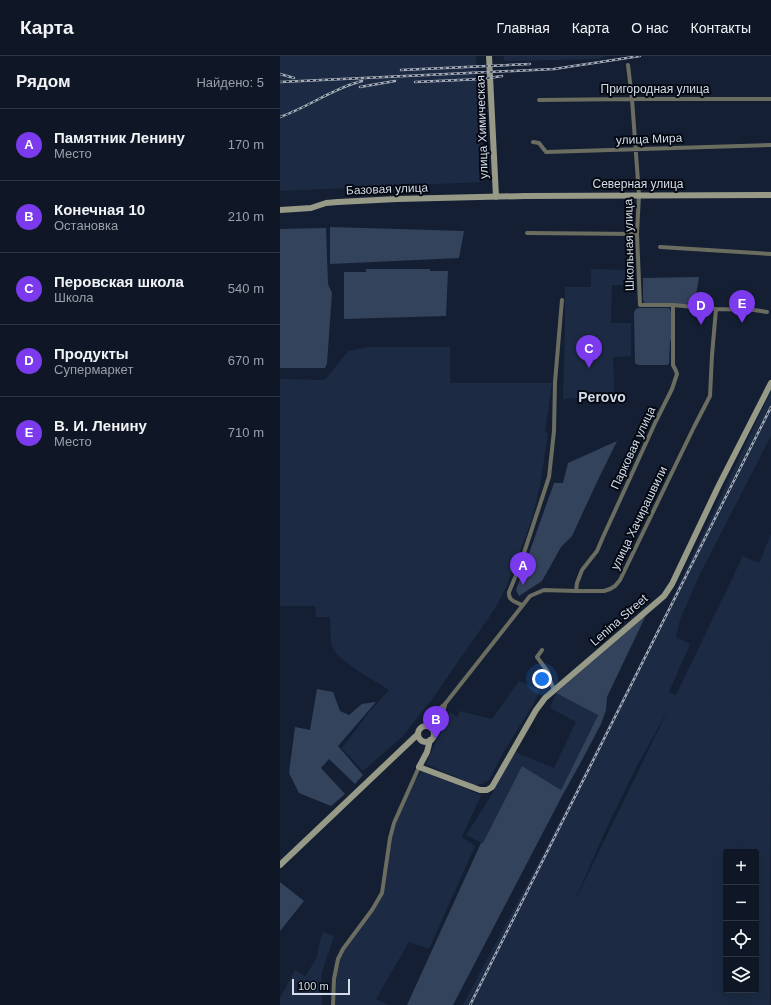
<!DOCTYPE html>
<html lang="ru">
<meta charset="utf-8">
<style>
:root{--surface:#0f1726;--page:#18202e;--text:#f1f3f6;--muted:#9b9fa7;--line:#2f3643;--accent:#7c3aed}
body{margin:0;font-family:Helvetica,sans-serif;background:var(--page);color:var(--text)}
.controls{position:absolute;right:12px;bottom:12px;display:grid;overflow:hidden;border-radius:4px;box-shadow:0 4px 16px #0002}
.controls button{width:36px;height:36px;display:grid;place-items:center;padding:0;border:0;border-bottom:1px solid var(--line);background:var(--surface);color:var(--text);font:20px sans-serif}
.scale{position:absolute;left:12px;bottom:10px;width:58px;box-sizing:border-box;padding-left:4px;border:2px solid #d4dcea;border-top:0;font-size:11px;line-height:14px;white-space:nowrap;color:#d4dcea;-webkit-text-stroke:3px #050912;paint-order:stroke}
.you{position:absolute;left:262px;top:623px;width:14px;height:14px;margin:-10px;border:3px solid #fff;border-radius:50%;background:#1a73e8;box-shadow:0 0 0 6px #1a73e833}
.badge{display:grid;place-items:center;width:26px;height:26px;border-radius:50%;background:var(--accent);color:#fff;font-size:13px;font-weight:700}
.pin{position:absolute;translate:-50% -33px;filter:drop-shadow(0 1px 2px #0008)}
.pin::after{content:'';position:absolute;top:21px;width:14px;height:12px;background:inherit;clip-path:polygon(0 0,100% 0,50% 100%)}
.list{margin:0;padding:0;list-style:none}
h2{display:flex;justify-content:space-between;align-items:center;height:52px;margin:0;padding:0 16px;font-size:17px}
h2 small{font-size:13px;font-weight:400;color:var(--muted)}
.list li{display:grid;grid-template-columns:26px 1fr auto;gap:12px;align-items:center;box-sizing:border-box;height:72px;padding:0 16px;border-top:1px solid var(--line)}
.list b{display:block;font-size:15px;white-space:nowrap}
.list p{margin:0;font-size:13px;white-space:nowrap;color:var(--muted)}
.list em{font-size:13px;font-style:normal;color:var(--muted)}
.icon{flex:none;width:22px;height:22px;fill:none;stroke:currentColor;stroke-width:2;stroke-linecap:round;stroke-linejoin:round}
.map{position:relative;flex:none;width:491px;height:949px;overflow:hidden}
header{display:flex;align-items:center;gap:24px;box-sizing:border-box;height:56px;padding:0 20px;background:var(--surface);border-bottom:1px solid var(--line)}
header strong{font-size:19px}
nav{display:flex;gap:22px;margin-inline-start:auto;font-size:14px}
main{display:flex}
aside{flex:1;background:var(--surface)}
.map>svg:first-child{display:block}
.built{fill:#1c2b43;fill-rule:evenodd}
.green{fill:#34435c}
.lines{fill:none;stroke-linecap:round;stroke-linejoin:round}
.street{stroke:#6b6d61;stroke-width:4}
.secondary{stroke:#969a87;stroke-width:6}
.rail-casing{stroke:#a1aaba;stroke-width:2.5}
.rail{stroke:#050912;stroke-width:1;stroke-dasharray:3;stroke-linecap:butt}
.labels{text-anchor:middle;stroke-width:4;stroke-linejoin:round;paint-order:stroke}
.street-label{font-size:12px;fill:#d4dcea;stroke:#050912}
.quarter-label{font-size:14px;font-weight:bold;fill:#d4dcea;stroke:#050912}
</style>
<header>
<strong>Карта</strong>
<nav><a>Главная</a><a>Карта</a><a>О нас</a><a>Контакты</a></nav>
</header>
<main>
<aside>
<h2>Рядом<small>Найдено: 5</small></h2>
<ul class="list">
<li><span class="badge">A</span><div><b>Памятник Ленину</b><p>Место</p></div><em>170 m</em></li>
<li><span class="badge">B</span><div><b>Конечная 10</b><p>Остановка</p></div><em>210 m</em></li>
<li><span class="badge">C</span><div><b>Перовская школа</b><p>Школа</p></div><em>540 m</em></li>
<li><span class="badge">D</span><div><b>Продукты</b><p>Супермаркет</p></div><em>670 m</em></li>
<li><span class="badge">E</span><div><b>В. И. Ленину</b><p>Место</p></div><em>710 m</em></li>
</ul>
</aside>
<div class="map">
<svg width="491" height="949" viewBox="0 0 491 949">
<rect width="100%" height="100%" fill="#141f33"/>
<path class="built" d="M0,0H196L203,126L0,135Z
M224,0H326L319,3L224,5Z
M311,213L349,214V229H332L331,267H351V300L333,301L334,322V346L312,341L283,343L285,267V231H311Z
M89,291H170V327H272L265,376L268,377L260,430L251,466L227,529L216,551L150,646L122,681L83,715L62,692L90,655L109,634L78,615L62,603L56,597L51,588L50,561H36L35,550H0V323L45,324L68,295Z
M491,335V380L420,518L400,564L396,581L410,588L389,636L396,639L463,500L479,507L491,478L490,949H183L264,796L380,568ZM389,652L288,859V860L327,771L358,708ZM446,796H476V934H446Z
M239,625L260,634L254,647L223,697L209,724L202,728L194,729L146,708L170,656L177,661L180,655L212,663Z
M276,637L318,658L281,734L242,710L203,788L186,779L212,738L235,696L274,712L296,666L270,652Z
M142,715L201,739L182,781L195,790L149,893L129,886L96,943L109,949H54L59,900L90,857L105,831L109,786L120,756L135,724Z
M43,876L54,880L41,919L42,949H0V942L15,914L25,920L37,902L39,888Z"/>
<path class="green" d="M50,171L184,175L179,202L50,208Z
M46,172L48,228L52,237L47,307L45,312H0V173Z
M86,213H150V215H168L166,260L64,263V216H86Z
M419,221L416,239L414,243L411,244V248H365L363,244V222Z
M359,252H388L390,253L391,256L392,283L390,285L389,308L387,309H358L355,307L354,256L356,253Z
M337,385L316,428L292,480L281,491L262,525L239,540L236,534L274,427H283L288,407Z
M367,557L327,641L326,654L321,668L302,704L282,740L173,949H127L201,787H203L242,710L281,734L318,659L276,637Z
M37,633L53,636L60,655L69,659L82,648L96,646L58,690L83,719L75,728L49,703L41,712L65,738L51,750L19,737L9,717L15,671L30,674Z
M0,826L24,845L0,875Z"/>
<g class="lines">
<path class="street" d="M348,9L352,43L359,139L357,178L360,249H393L436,253L474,254L487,256
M259,44L352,43H491
M253,86L259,87L266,96L491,89
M247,177L357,178
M380,191L491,198
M296,535L297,527L302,514L317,495L323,481L376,365L392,333L397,318L396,315L393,309V249
M242,549C236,546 228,545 229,536L239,512L269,421L274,375L275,326L282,244
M262,594L257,601L268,616L270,624L274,634
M147,670L159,653L165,648L250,540L264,534L296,535H324L330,533L335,530L340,524L414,371L430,340L432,299L436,253
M153,676L163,656L165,649
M53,949L54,923L58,903L63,893L92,854L102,837L110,782L114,767L139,711"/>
<path class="secondary" d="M209,0L216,141
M0,154L31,152L46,147L58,146L117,143L245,140L491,139
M138 678a8 8 0 1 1 16 0a8 8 0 1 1-16 0Z
M150,684L147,696L139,711L200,734H207L212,731L256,654L265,642L384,540L392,528L439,429L491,327
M0,809L138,678"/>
<g class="rail-casing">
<path id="rail" d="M121,14L250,8
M0,18L14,22
M0,26L274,13L360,0
M135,26L202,23L222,20
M80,31L115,25
M0,61C29,51 53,32 82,25
M190,949L491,351"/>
</g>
<use href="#rail" class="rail"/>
</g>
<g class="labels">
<g class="street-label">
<text x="375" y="37">Пригородная улица</text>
<text transform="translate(202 71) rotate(-92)" y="4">улица Химическая</text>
<text transform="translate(369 83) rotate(-2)" y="4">улица Мира</text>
<text x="358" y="132">Северная улица</text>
<text transform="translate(107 133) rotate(-2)" y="4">Базовая улица</text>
<text transform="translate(349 189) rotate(-91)" y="4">Школьная улица</text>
<text transform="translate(353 392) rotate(-65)" y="4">Парковая улица</text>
<text transform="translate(359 462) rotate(-64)" y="4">улица Хачирашвили</text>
<text transform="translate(339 564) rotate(-41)" y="4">Lenina Street</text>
</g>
<g class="quarter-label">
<text x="322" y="346">Perovo</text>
</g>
</g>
</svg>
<div class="controls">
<button>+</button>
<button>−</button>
<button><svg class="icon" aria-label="locate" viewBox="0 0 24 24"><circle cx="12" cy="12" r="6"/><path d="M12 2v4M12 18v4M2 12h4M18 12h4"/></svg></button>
<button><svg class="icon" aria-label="layers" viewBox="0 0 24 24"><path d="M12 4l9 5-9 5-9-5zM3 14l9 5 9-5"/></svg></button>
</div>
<div class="scale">100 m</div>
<div class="you"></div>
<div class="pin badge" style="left:243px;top:529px">A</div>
<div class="pin badge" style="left:156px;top:683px">B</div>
<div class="pin badge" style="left:309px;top:312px">C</div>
<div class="pin badge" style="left:421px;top:269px">D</div>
<div class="pin badge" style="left:462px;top:267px">E</div>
</div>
</main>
